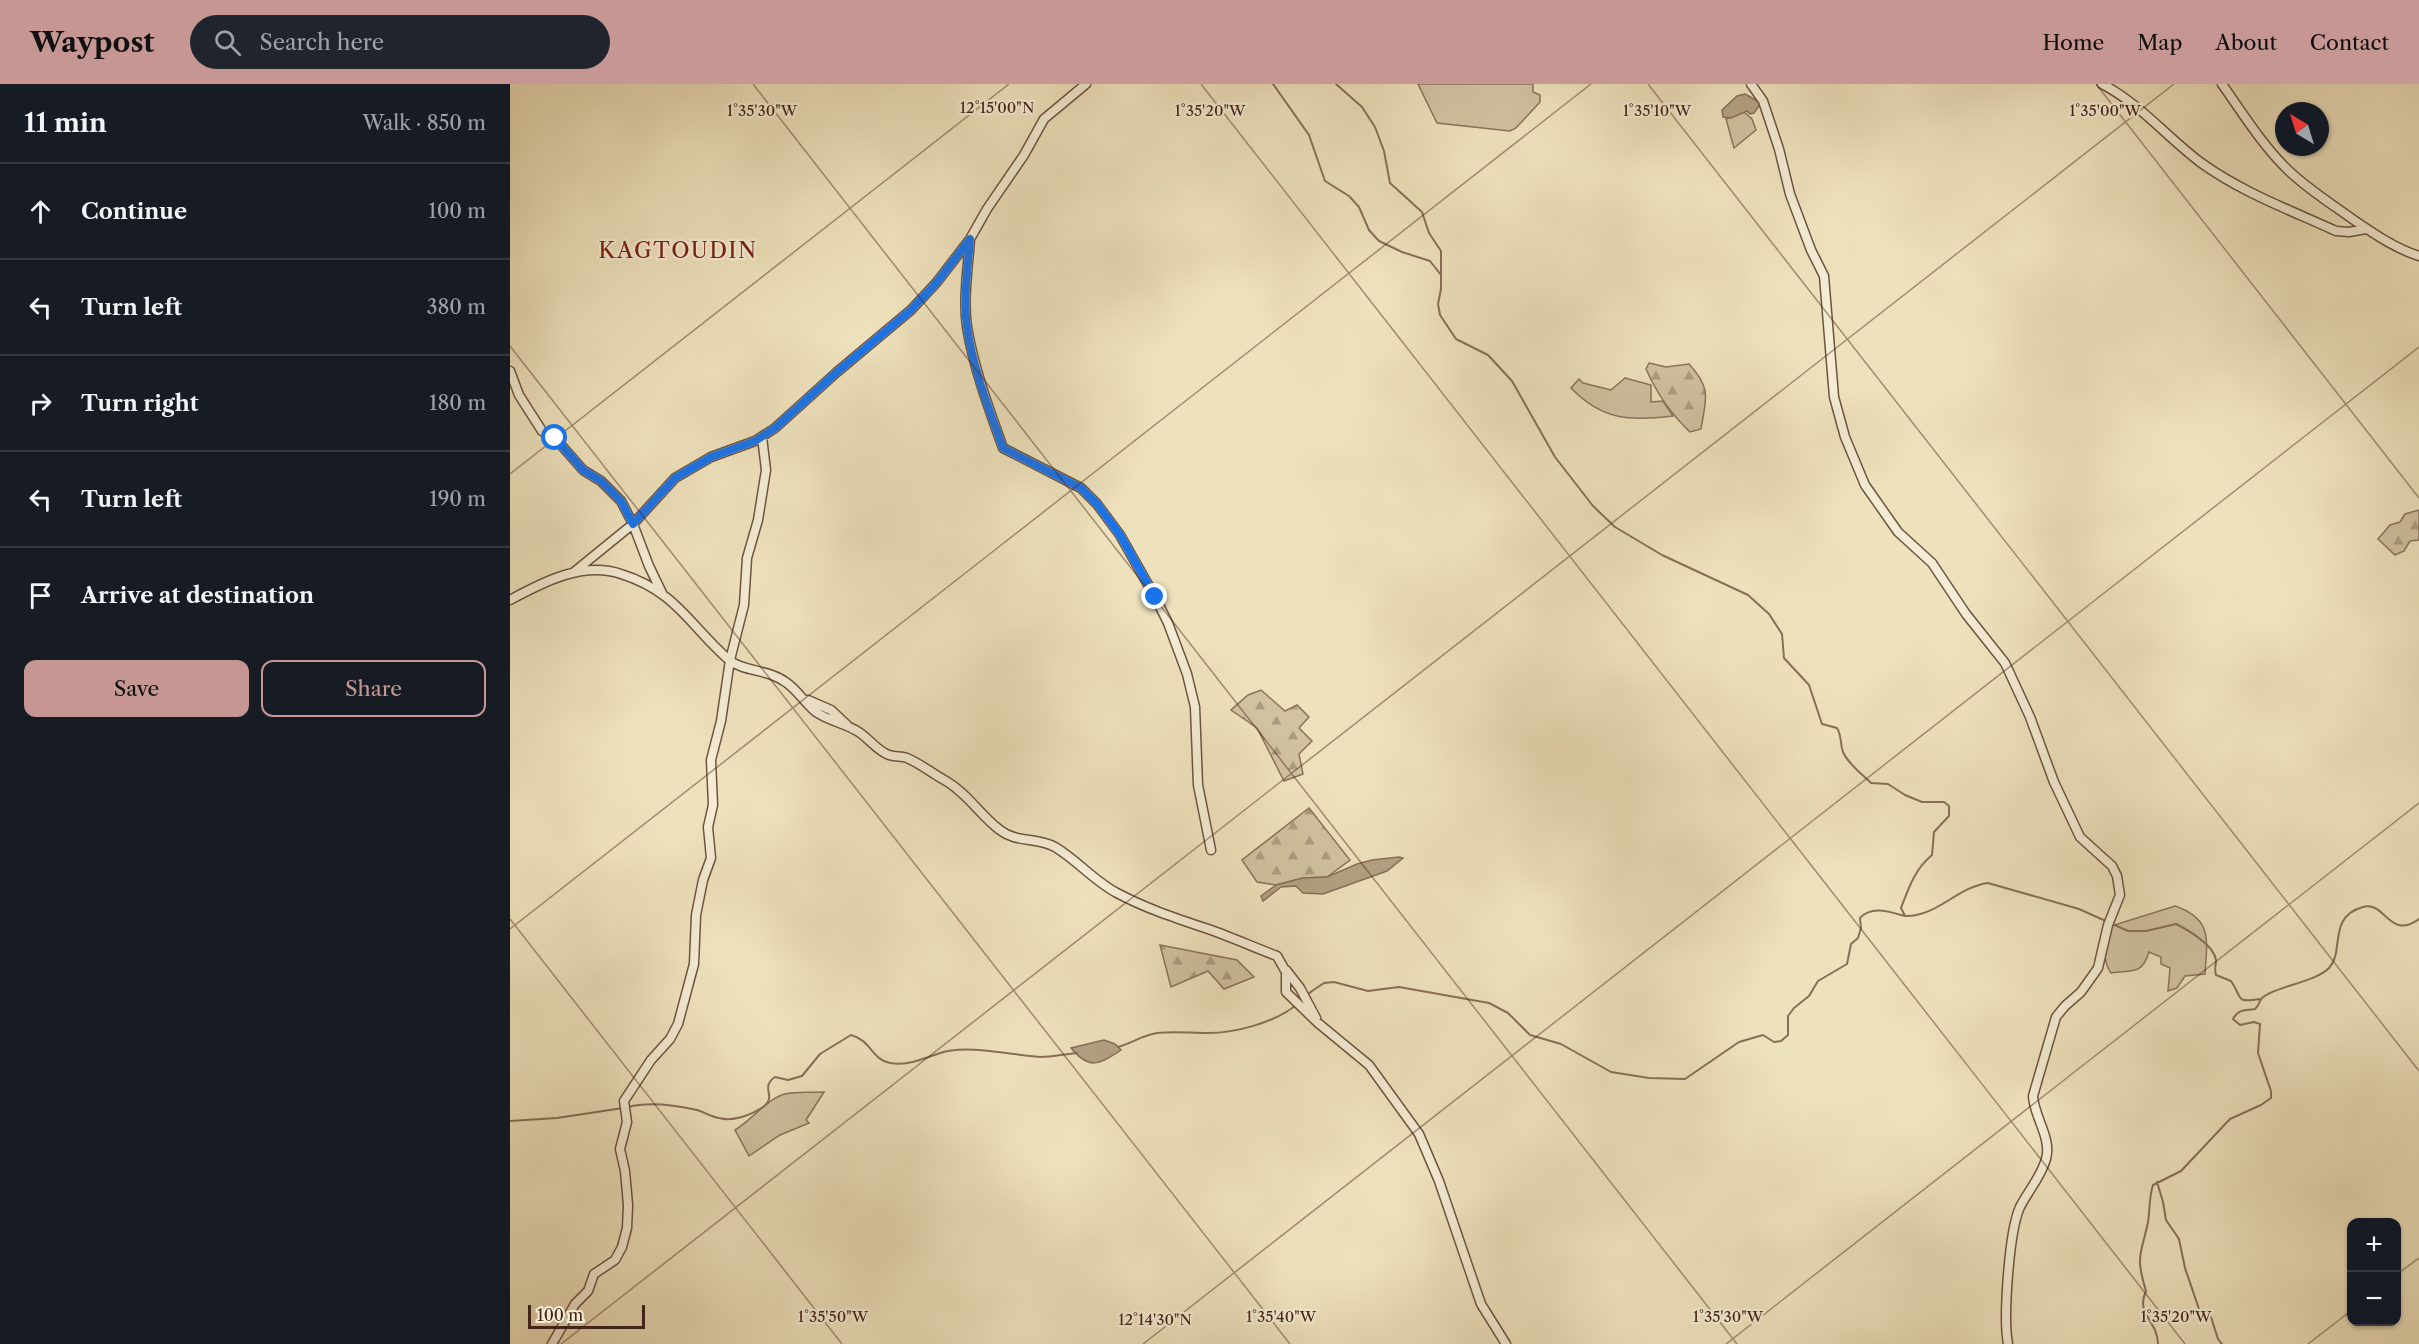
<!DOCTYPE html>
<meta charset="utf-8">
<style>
:root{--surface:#171b24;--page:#20242c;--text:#f1f3f6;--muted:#9ea1a6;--line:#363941;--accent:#c59692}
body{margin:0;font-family:"Libre Caslon Text",serif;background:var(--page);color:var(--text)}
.controls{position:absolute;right:18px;bottom:18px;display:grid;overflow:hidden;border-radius:12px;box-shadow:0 2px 4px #0004}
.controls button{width:54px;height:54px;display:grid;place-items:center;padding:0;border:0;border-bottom:2px solid var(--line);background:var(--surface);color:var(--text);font:30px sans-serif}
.compass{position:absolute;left:1765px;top:18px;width:54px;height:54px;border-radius:50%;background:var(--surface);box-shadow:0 2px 4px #0004;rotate:322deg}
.scale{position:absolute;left:18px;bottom:15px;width:117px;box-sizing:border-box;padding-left:6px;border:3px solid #442417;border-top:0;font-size:16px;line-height:21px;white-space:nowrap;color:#442417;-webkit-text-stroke:4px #f4ecd4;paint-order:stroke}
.stop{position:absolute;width:18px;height:18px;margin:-14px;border:4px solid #1a73e8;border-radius:50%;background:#fff}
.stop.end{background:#1a73e8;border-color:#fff;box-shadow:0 2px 6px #0008}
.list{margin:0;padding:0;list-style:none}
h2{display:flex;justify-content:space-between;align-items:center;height:78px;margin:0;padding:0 24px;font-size:26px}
h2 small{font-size:20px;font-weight:400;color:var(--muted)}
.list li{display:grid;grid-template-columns:39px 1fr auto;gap:18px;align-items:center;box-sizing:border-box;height:96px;padding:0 24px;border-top:2px solid var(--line)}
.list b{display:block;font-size:22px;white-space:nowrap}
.list em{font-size:20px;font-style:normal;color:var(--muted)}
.actions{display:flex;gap:12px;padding:18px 24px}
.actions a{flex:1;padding:14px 0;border:2px solid var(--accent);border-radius:12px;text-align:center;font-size:21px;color:var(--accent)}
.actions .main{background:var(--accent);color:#111}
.icon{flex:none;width:33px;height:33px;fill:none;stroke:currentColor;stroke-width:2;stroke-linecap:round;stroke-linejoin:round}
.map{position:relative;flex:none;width:1909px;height:1260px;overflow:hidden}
header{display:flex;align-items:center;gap:36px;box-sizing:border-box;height:84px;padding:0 30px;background:var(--accent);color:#111}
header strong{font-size:28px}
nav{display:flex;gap:33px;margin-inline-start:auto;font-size:21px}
.search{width:420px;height:54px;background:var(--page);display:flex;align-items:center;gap:15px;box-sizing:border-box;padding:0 21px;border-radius:33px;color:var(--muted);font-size:22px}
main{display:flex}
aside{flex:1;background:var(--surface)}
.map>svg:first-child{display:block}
.green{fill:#d1c2a1;stroke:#8a735c;stroke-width:1.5}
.forest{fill:url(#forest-firs);stroke:#8a735c;stroke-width:1.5}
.water{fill:#b4a185;stroke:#876f59;stroke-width:1.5}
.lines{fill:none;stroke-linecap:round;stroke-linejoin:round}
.stream{stroke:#876f59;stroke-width:2}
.street-casing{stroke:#6e5440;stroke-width:11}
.street{stroke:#f4ecd4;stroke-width:8}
.route{stroke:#1a73e8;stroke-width:8}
.ticks{fill:none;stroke:#442417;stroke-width:1.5;stroke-opacity:0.45}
.labels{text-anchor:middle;stroke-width:4.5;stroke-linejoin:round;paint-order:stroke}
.quarter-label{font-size:22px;letter-spacing:1.5px;fill:#7a1f14;stroke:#f4ecd4}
.ticks-label{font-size:15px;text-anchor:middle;fill:#442417;stroke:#f4ecd4;stroke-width:4.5;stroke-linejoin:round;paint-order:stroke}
</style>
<header>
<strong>Waypost</strong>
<div class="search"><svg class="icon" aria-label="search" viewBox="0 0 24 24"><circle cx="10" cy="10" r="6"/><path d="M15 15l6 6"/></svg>Search here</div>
<nav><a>Home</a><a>Map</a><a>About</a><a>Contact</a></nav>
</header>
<main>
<aside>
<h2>11 min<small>Walk · 850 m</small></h2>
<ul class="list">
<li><svg class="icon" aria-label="ahead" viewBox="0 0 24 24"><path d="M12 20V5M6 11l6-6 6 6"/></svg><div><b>Continue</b></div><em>100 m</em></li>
<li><svg class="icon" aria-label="left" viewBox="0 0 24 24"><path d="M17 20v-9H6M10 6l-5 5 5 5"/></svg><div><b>Turn left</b></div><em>380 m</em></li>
<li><svg class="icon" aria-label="right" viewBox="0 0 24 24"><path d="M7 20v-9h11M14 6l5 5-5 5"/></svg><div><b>Turn right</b></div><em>180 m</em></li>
<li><svg class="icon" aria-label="left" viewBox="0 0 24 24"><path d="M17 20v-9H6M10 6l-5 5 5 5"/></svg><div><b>Turn left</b></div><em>190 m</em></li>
<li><svg class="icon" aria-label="arrive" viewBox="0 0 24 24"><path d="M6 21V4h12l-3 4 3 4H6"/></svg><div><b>Arrive at destination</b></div></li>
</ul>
<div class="actions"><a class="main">Save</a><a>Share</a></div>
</aside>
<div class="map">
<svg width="1909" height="1260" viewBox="0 0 1909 1260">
<defs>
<pattern id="forest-firs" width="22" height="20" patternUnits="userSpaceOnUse" patternTransform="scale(1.5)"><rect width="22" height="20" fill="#d1c2a1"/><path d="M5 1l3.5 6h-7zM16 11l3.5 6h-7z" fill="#ab9d82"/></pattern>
</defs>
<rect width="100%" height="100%" fill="#eee2bd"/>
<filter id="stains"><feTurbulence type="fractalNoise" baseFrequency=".00333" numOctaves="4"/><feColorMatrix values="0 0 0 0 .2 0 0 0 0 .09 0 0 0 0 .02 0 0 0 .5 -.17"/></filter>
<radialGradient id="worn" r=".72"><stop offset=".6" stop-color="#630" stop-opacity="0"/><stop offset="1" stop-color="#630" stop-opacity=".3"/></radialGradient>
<path class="green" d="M908,0H1023V8L1030,11V18L1006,44L1000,47L927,39Z
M1234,28L1242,35L1246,46L1224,64L1216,35Z
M1115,294L1141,301V318L1153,317L1163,332C1120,337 1093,337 1061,304L1069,295L1073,299L1101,306Z
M1665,822C1703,835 1697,856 1695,890L1675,892L1667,904L1658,907L1660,884L1651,880V873L1639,868C1632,891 1623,886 1601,889C1591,875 1596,860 1598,843Z
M314,1008L296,1036L299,1039L270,1051L239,1072L225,1046C242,1036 258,1014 275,1010C287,1007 302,1009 314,1008Z"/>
<path class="forest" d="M1139,279L1156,283L1179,280C1202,305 1196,314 1191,345L1180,348C1160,329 1147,310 1136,285Z
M1909,426V456L1900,457L1894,467L1885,471L1868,455L1880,441L1890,438L1895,430Z
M751,606L775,627L787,621L799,633L789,644L802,657L789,670L793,690L774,697L747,644L721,626L738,611Z
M799,724L840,776L817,793L793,794L766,801L747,798L732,776Z
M650,861L727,876L744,893L714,905L698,887L661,903Z"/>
<path class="water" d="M1235,10L1251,19L1244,29L1240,30L1237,27L1221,34L1213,33L1212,26L1227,12Z
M889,773L893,774L877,787L813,810L793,809L786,802L771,803L753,817L751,812L766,801L793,794L817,793L847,780L862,776Z
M594,956L605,960L611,966C589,981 579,986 561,964Z"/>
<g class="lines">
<path class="stream" d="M763,0L799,51L815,97L839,112L849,123L859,146L869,157L892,168L920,177L931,191
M826,0L852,23L865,43L874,67L880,99L912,128L919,149L931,167V205L928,220L930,231L946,255L978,271L1002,297L1045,373L1083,422L1105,443L1152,471L1238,511L1259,530L1272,550L1274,574L1299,601L1312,640L1327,644C1332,652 1330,660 1333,668C1338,680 1352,690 1361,699L1378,700L1395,711L1412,718H1434L1439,722V732L1424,748L1422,771C1405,785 1399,803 1391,824L1395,832C1427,833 1447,803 1478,799L1569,825L1618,847H1636L1666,840C1678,846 1704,861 1706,876C1706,882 1704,885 1706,891L1721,897C1733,914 1724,919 1750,915
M789,918L802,907L814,899L824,898L858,907L889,903L979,919L998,929L1020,951L1051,960L1101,988L1139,994L1175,995L1229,958L1253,951L1264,958L1271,957L1278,951V932L1284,924L1299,912L1308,897L1337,880L1341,860L1348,854L1351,844L1350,834C1362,821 1380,828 1395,832
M608,963C622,959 633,951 647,949C664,947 681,949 698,949C725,949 763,939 785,922
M118,1023C140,1017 165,1021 187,1026C194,1028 201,1033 209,1034C223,1038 241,1031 253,1023C268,1012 249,1004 265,993L278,996L292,992L310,970L341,951C361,956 362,976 380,979C400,983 419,971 438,967C468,962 500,971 530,973C542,973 555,970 567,969
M0,1037L47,1034L113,1024
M1647,1098L1653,1118L1656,1136L1669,1155L1675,1184L1689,1225L1701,1233L1708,1255L1712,1260
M1648,1260C1648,1237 1625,1230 1636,1207C1625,1171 1631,1172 1638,1138C1640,1126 1639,1113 1643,1101L1671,1087L1720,1035L1751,1021L1761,1014V1007L1748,969L1750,940L1744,938L1730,941L1723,935C1729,924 1735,927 1745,925C1749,922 1749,917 1752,914C1763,903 1806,898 1819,884C1835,867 1817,833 1853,823C1875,816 1879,857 1909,835"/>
<g class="street-casing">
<path id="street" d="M1241,0L1253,17L1269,65L1280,110L1301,166L1314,192L1324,313L1335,353L1355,401L1388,448L1422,479L1456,530L1495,579L1520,633L1544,698L1570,753L1602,782L1607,792L1610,811L1598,841L1588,884L1571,908L1555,922L1546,933L1523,1012C1524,1033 1542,1054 1536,1075C1531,1093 1518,1107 1510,1123C1499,1147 1493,1234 1498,1260
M1592,0C1629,19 1657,53 1690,78C1731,108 1780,126 1826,147L1839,148L1856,145
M1712,0C1733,30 1753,62 1779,87C1798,105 1820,119 1841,134C1863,149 1884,164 1909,172
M460,155C458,184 453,215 457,243C464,285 479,325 493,364L571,404L587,420L610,451L645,513L658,539L677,590L685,623L688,701L701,766
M0,287L9,311L32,347L45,354L73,386L91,397L111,417L123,440L139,482L152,509
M64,488L123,440L165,394L201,373L245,357L265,344L327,288L401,226L427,198L460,155L477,125L514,71L534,35L576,0
M0,516C33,498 73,477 111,490C166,507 180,542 219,576C234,588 259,585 277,599C288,607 295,619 306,628C319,637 334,639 347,647C358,653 367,667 379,671C385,673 392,672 397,674C411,680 423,690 436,697C457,709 471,732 490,746C506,759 528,753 545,763C567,776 584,797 607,809C635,824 665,834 695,844C719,852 743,863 767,872L776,888V908L808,939L859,981L909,1050L929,1097L971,1220L996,1260
M298,616L321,626L337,641
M776,886L790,904L806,934
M42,1260L65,1220L78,1207L84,1190L105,1176L112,1163L117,1144L118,1121L115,1087L110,1065L117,1038L114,1017L141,976L160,955L168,940L184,880L186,831L193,796L201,774L198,743L203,721L201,676L211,637L220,576L234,521L237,474L248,436L256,386L252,353"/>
</g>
<use href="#street" class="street"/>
</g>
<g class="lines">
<path class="route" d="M45,354L73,386L91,397L111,417L123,440L165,394L201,373L245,357L265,344L327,288L401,226L427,198L460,155C458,183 453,214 457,243C463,285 479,325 493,364L571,404L587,420L610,451L645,513"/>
</g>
<path class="ticks" d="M243,0L1227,1260M691,0L1675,1260M1138,0L1909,987M1586,0L1909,414M0,262L780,1260M0,390L499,0M0,835L332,1260M0,845L1081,0M1886,1191L1909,1174M51,1260L1664,0M633,1260L1909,263M1216,1260L1909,719M1798,1260L1842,1226"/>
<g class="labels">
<g class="quarter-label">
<text x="168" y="174">KAGTOUDIN</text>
</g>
</g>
<g class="ticks-label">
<text x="487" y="29">12°15'00"N</text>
<text x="252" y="32">1°35'30"W</text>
<text x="700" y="32">1°35'20"W</text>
<text x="1147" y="32">1°35'10"W</text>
<text x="1595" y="32">1°35'00"W</text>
<text x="323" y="1238">1°35'50"W</text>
<text x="771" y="1238">1°35'40"W</text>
<text x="1218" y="1238">1°35'30"W</text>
<text x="1666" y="1238">1°35'20"W</text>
<text x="645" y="1241">12°14'30"N</text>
</g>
<rect width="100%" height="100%" filter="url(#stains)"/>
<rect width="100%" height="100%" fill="url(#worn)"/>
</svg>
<div class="controls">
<button>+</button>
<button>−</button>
</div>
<svg class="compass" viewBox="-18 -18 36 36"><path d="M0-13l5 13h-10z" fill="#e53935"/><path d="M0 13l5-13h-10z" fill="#9ea1a6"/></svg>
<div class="scale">100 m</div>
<div class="stop" style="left:45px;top:354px"></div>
<div class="stop end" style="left:645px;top:513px"></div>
</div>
</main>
